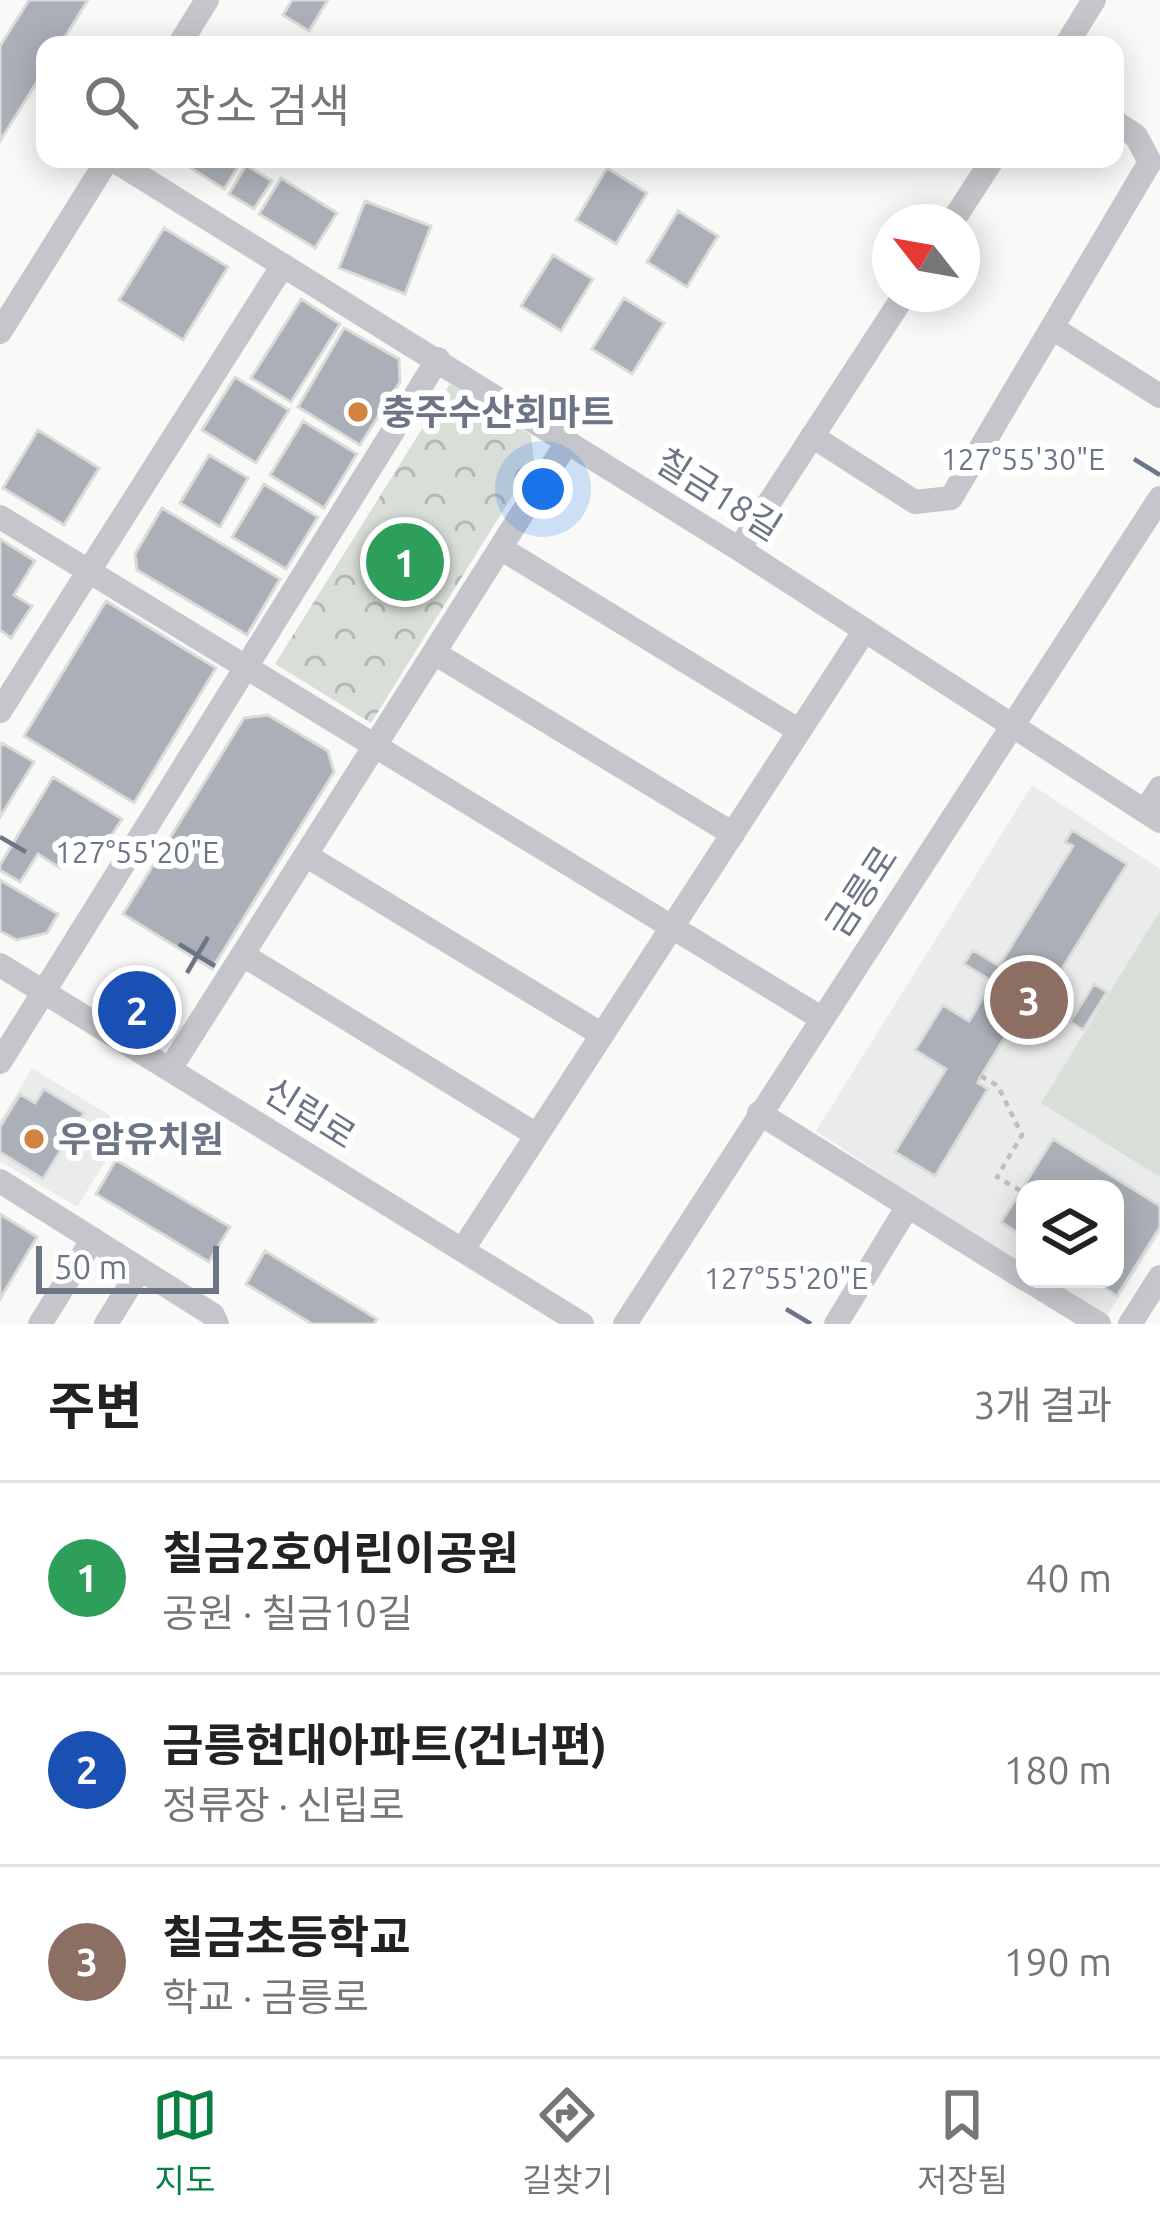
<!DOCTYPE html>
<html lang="ko">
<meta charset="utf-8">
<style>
:root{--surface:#fff;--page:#f2f2f2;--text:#222;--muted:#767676;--line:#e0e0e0;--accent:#0b8043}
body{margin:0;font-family:Ubuntu,"Noto Sans KR",sans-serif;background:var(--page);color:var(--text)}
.controls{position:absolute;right:36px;bottom:36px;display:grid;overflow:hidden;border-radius:24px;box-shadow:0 6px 30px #0003}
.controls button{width:108px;height:108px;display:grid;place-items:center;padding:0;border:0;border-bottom:3px solid var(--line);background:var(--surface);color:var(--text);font:60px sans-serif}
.compass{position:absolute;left:872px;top:204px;width:108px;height:108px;border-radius:50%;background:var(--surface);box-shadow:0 6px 30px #0003;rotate:301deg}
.scale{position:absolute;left:36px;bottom:30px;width:183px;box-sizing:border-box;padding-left:12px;border:6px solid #6c7586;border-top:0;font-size:33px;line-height:42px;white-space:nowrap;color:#6c7586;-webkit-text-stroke:9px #fff;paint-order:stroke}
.you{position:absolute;left:543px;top:489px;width:42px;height:42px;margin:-30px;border:9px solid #fff;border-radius:50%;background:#1a73e8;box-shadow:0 0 0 18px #1a73e833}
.badge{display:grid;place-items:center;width:78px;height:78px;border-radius:50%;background:var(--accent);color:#fff;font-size:39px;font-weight:700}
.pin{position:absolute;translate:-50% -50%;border:6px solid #fff;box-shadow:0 3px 12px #0006}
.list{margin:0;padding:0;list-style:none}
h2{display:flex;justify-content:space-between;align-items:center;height:156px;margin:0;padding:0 48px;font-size:51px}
h2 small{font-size:39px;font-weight:400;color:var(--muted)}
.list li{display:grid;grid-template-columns:78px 1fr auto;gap:36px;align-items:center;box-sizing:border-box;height:192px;padding:0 48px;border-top:3px solid var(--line)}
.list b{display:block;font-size:45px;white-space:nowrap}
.list p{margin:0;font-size:39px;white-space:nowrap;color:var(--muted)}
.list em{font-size:39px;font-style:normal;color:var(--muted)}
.icon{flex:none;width:66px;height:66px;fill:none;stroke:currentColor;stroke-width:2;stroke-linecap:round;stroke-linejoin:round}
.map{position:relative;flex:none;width:1160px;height:1324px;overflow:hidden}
.search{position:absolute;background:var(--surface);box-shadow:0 6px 30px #0003;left:36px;right:36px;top:36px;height:132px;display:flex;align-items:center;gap:30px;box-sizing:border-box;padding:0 42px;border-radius:24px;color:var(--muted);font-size:45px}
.sheet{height:732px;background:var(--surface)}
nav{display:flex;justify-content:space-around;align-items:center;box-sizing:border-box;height:168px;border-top:3px solid var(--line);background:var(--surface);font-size:33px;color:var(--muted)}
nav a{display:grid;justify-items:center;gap:6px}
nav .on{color:var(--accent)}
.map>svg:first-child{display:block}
.built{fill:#eaebeb}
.park{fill:url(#park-crowns)}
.garden{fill:#d9ded8}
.building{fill:#abb0b8;stroke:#dbdcda;stroke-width:3}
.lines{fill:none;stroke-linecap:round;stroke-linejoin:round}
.path{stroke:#bcbec1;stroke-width:4.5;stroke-dasharray:6 6;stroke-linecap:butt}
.minor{stroke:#c4c6cb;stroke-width:24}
.ticks{fill:none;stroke:#6c7586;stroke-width:4.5}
.poi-dot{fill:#d18341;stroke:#fff;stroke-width:4.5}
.labels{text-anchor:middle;stroke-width:12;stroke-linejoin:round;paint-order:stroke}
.poi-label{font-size:36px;font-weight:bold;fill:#6c7586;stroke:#fff;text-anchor:start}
.street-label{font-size:36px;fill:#6c7586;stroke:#fff}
.ticks-label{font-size:30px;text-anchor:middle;fill:#6c7586;stroke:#fff;stroke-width:12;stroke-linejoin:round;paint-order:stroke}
</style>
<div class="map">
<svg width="1160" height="1324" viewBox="0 0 1160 1324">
<defs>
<pattern id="park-crowns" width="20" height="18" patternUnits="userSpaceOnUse" patternTransform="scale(3)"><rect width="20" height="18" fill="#d9ded8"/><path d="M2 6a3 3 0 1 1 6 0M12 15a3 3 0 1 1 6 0" fill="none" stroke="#b4b9b5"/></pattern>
</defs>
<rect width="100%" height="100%" fill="#f9faf8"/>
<path class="built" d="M1032,785L1160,869V1233L1103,1322L1039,1279H1115V1189H1025V1270L816,1131Z
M32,1068L127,1126L77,1207L0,1161V1121Z"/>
<path class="park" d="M450,384L531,435L534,461L371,723L275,664Z"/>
<path class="garden" d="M1160,911V1177L1041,1103Z"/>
<path class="building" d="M29,0H88L60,45H45V69L0,141V46Z
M292,0H328L309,31L283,15Z
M196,159H243L224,189L191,168Z
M246,165L272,181L254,209L229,194Z
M607,168L647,193L616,244L576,220Z
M281,178L337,213L315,248L259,214Z
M365,201L431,226L405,294L339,268Z
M678,211L718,236L687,287L647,262Z
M164,228L228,267L183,340L119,300Z
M553,255L593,279L561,331L521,306Z
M624,298L664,323L632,374L592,349Z
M301,299L340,324L291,402L251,378Z
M344,328L399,359L400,382L360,445L298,407Z
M235,377L289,410L256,463L202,430Z
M303,421L357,454L324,508L270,475Z
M38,430L99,468L64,525L3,488Z
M209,455L248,478L220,527L180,503Z
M264,484L318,517L286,569L232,537Z
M162,508L280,579L247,635L137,570L135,554Z
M0,539L35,561L14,595L32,606L11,638L0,630Z
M106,601L216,668L134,803L24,736Z
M268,715L328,751L334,772L212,969L123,914L244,718Z
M2,743L34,762L0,817V747Z
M53,777L122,819L98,857L76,843L60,868L38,854L20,882L0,870V865Z
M1072,830L1127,864L1055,980L1044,974L981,1076L978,1083L988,1089L935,1176L895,1152L946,1069L915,1050L943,1005L969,1021L993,982L964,964L973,950L999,966L1073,846L1065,842Z
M0,880L58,914L47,933L17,940L0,931Z
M1094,984L1107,992L1083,1030L1070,1022Z
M44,1089L84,1113L43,1179L0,1152V1127L20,1094L35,1103Z
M1053,1139L1160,1206V1227L1117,1296L1090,1279H1115V1189H1025V1238L1001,1222Z
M116,1160L230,1227L209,1262L96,1194Z
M0,1214L37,1237L0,1299Z
M265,1251L377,1319L374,1324H312L246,1284Z"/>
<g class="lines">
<path class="path" d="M981,1076L998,1086L1022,1135L997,1177L1021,1191"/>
<path class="minor" d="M179,45L207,0
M1066,45L1094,0
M112,159L739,549L1160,821
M952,222L993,159
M1054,329L1160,396
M0,332L108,159
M812,436L915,502L951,498L1150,162L1136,136L1115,122
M0,517L821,1018
M502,549L798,730
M739,549L905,294
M436,654L733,834
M0,711L283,265
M1146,810L1160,788
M307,856L601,1034
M243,955L535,1134
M0,965L582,1324
M0,1062L438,359
M170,1069L568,441
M759,1113L1025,1279
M0,1181L213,1315L217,1324
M463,1249L865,630
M1026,1279L1099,1324
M40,1324L93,1239
M106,1324L140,1269
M625,1324L1160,498
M836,1324L908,1206
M1130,1324L1160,1277"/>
</g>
<path class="ticks" d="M1134,459L1160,475M0,837L26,852M179,944L215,966M187,973L208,937M786,1309L811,1324"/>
<g class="poi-dot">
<circle cx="358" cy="412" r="12"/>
<circle cx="34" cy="1139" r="12"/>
</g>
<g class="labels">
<g class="poi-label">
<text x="382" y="425">충주수산회마트</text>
<text x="58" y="1152">우암유치원</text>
</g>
<g class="street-label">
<text transform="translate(719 494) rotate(32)" y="13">칠금18길</text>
<text transform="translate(861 891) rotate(-57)" y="13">금릉로</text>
<text transform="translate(310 1113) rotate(32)" y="13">신립로</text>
</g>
</g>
<g class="ticks-label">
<text x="1023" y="470">127°55'30"E</text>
<text x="137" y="863">127°55'20"E</text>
<text x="786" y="1289">127°55'20"E</text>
</g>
</svg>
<div class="controls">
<button><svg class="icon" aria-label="layers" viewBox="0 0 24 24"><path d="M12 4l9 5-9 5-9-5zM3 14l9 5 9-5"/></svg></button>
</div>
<svg class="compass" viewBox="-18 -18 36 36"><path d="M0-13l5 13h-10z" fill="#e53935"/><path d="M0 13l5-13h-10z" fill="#767676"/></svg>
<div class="scale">50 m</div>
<div class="you"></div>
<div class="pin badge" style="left:405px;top:562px;background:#2e9e5b">1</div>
<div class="pin badge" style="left:137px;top:1010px;background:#1a4fb4">2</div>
<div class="pin badge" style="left:1029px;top:1000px;background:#8d6e63">3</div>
<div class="search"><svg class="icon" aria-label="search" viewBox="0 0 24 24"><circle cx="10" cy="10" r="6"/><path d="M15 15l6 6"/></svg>장소 검색</div>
</div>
<section class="sheet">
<h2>주변<small>3개 결과</small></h2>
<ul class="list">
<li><span class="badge" style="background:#2e9e5b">1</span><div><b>칠금2호어린이공원</b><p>공원 · 칠금10길</p></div><em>40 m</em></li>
<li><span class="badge" style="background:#1a4fb4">2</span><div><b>금릉현대아파트(건너편)</b><p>정류장 · 신립로</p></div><em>180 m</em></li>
<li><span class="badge" style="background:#8d6e63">3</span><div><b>칠금초등학교</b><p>학교 · 금릉로</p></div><em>190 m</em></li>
</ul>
</section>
<nav>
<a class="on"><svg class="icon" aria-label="map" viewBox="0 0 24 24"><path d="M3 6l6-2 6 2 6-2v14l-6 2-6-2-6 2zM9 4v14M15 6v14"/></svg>지도</a>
<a><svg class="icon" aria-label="directions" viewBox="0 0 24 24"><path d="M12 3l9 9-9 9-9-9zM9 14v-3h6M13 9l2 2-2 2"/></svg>길찾기</a>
<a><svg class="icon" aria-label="saved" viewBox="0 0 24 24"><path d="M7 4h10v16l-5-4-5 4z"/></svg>저장됨</a>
</nav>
